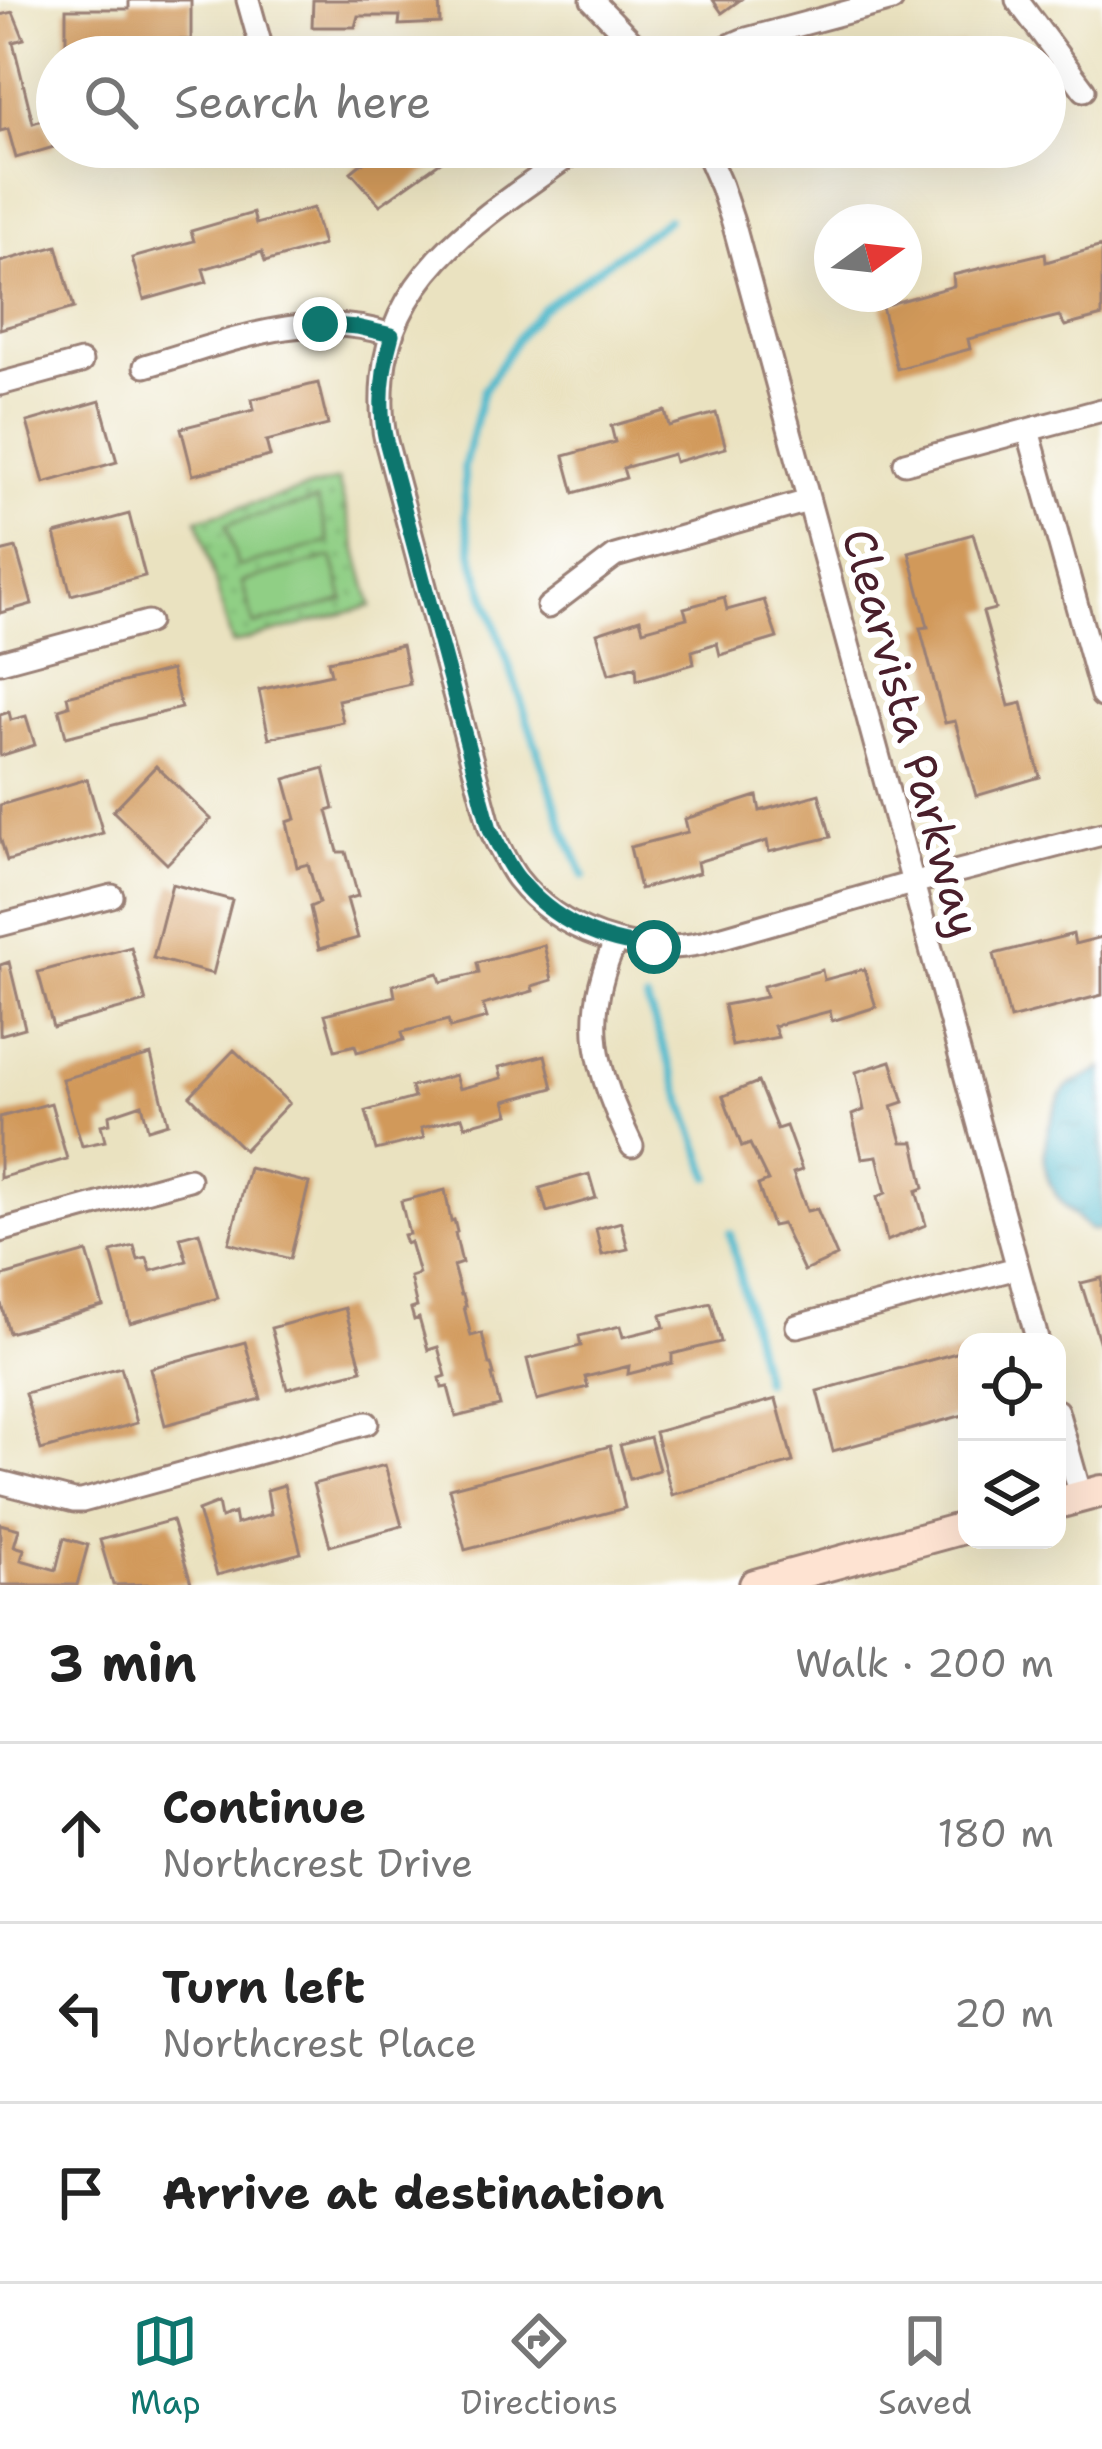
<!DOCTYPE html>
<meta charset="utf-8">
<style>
:root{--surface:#fff;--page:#f2f2f2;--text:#222;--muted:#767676;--line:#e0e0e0;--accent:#0f766e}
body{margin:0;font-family:"Shantell Sans",sans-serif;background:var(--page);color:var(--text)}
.controls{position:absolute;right:36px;bottom:36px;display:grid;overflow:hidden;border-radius:24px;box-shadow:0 12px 48px #0002}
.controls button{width:108px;height:108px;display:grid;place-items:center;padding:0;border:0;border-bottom:3px solid var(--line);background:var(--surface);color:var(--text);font:60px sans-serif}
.compass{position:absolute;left:814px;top:204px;width:108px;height:108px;border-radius:50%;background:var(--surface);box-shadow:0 12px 48px #0002;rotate:75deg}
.stop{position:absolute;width:36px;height:36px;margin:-27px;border:9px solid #0f766e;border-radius:50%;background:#fff}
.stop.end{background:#0f766e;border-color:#fff;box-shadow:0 3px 12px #0008}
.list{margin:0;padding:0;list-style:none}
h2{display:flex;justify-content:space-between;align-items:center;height:156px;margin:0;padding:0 48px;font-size:51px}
h2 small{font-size:39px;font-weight:400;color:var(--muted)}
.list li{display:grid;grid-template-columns:78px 1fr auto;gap:36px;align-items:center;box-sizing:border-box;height:180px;padding:0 48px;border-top:3px solid var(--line)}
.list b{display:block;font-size:45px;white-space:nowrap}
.list p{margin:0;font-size:39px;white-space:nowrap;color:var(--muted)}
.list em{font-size:39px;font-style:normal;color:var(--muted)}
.icon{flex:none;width:66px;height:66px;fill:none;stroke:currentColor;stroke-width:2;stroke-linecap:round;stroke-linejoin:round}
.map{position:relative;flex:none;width:1102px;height:1585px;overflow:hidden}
.search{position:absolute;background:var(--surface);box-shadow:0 12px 48px #0002;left:36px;right:36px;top:36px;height:132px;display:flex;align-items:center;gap:30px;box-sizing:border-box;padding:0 42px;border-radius:66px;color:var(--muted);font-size:45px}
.sheet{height:696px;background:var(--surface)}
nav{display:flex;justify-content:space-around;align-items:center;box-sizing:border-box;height:168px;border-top:3px solid var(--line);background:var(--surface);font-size:33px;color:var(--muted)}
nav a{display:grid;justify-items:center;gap:6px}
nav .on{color:var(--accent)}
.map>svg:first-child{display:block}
.green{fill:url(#green-dots);stroke:#6d7758;stroke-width:3}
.pitch{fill:#90cf85;stroke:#6d7758;stroke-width:3}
.water{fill:url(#water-ripples);stroke:#4c6c7a;stroke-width:3}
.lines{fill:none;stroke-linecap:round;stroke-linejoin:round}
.stream{stroke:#4db8ca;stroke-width:8}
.building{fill:#d1995a}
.street-casing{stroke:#9a8076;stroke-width:27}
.secondary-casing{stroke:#9a8076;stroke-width:36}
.street{stroke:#fff;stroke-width:21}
.secondary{stroke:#fee3d2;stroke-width:30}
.route{stroke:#0f766e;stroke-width:15}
.labels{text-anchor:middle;stroke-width:12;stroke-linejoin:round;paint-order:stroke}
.street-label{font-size:45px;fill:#4a1f2b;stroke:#fff}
</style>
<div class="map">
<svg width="1102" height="1585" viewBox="0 0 1102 1585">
<defs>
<pattern id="green-dots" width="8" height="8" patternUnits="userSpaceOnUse" patternTransform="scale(3)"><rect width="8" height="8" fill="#90cf85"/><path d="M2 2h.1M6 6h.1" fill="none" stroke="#7eb173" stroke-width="1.8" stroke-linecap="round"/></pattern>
<pattern id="water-ripples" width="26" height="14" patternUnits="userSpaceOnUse" patternTransform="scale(3)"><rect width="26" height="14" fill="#4db8ca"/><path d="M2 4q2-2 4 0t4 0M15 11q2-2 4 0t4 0" fill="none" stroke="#4295a4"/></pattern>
</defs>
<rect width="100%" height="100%" fill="#fff"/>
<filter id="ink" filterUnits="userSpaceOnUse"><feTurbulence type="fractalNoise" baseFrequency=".00833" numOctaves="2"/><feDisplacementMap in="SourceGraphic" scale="24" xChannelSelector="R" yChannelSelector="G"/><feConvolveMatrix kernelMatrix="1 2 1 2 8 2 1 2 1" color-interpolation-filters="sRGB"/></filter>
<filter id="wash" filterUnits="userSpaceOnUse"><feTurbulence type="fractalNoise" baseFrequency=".004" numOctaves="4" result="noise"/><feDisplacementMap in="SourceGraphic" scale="48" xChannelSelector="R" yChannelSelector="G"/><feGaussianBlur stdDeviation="2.7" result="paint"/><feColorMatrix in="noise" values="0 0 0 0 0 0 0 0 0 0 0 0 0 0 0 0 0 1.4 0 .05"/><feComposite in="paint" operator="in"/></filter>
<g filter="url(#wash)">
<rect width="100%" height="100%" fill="#eae2c0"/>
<path class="green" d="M338,480L372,606L232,644L198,519Z"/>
<path class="pitch" d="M317,500L329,542L238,567L226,525Z
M332,557L344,600L254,625L242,582Z"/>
<path class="water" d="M1102,1068V1230H1090C1051,1198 1034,1172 1051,1121C1054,1111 1059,1094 1068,1087C1078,1079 1091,1077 1102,1068Z"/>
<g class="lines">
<path class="stream" d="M584,876L564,829L474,561L465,516L464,467L483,391L522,332L542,309L668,219
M647,1001L710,1177
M730,1233L764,1381"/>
</g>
<g id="blocks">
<path class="building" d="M129,0H191V40H127V55H66V9H129Z
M313,0H439L440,23L399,25L400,16H358L355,27H312Z
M713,0H740L722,13Z
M13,12L24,39L13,42L33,123L45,119L54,147L16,158L8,129L0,131V15Z
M531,40L543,57H508Z
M963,44L967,57H918V55Z
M382,147H441L449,156L380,205L351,172Z
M780,147H838V149L784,162Z
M313,208L323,245L265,262L262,252L203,269L207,282L144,300L132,258L194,241L191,231L253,213L256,224Z
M57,246L74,308L0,329V262Z
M1102,246V316L1065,326L1059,316L968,339L970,349L897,369L882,306L954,286L953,275L1045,253L1046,262Z
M318,383L328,425L266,441L270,456L193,475L181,428L254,410L252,399Z
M100,401L117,462L44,483L27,422Z
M665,411L669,426L716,413L726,448L675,462L673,454L623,468L626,478L574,493L564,456L615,442L611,426Z
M129,514L145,576L71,595L55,534Z
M973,534L995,609L983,612L1009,706L1022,703L1040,777L976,796L955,721L945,723L920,628L928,627L909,552Z
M16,548L32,604L0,613V552Z
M724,597L727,610L764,600L777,638L720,655L717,643L692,651L694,664L637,680L636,666L609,674L597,633L640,619L643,630L687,618L684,608Z
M402,645L410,684L338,700L343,722L269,738L259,690L331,674L328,661Z
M171,670L181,708L66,737L59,709L69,706L67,696Z
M9,712L11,720L26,716L35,745L0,756V715Z
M156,766L211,819L167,864L113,811Z
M324,768L334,809L327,811L338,852H346L358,896L347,899L358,938L319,949L310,907L319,903L308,864L297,867L287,822L296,819L285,779Z
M87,779L103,833L7,861L0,837V805Z
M819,794L831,837L769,852L767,841L697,862L699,873L640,889L630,847L688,832L685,819L757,796L760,811Z
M172,884L232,900L213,974L153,958Z
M1073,934L1075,944L1102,937V995L1010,1019L994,954Z
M544,945L552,980L532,986L533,991L483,1005L487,1018L450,1028L448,1020L402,1032L404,1040L357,1052L355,1045L335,1050L325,1014L395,996L393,985L438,973L441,982L479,973L477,963Z
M131,947L146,1002L53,1027L38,972Z
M9,962L25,1028L0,1035V965Z
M864,969L876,1007L832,1021L830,1011L774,1026L778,1037L732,1046L724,1005L766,997L763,986L822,970L824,980Z
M234,1050L289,1103L244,1150L190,1096Z
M151,1055L168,1123L148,1129L142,1104L109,1115L110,1123L101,1125L105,1141L82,1146L62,1079Z
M545,1055L553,1088L505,1101L509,1114L465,1126L462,1117L421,1128L424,1138L376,1150L366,1111L414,1098L411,1087L455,1075L459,1089L502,1078L499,1067Z
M891,1061L904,1102L892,1106L902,1142H914L924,1188L916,1191L926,1225L887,1241L877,1197L886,1193L877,1156L862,1158L852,1115L864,1110L856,1072Z
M758,1082L777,1129L786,1126L802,1170L793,1173L807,1211L817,1209L837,1256L804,1271L782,1224L772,1226L758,1185L768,1181L750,1144L742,1147L723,1096Z
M51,1103L67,1159L0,1178V1117Z
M249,1168L309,1183L290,1259L229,1243Z
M589,1174L596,1198L547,1212L540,1188Z
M445,1190L451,1221L454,1220L457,1232L455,1233L462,1263L453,1266L461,1295H463L466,1306L464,1307L471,1336L482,1333L489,1364H491L494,1375H492L500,1406L456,1417L448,1387L442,1388L440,1378L446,1376L438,1347L428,1350L419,1318L414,1320L411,1309L417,1307L410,1277L419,1274L410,1242L406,1244L403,1235L409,1234L401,1201Z
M621,1222L628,1249L602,1255L596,1229Z
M199,1232L218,1298L130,1323L111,1252L134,1246L138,1260L147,1258L151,1271L187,1261L180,1237Z
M87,1252L103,1306L9,1333L0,1300V1277Z
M1102,1278V1346L1101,1347L1081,1283Z
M711,1303L721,1342L672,1354V1363L628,1374L629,1366L585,1377L588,1387L537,1400L527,1359L581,1346L579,1336L620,1326L623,1337L664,1327L661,1315Z
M345,1308L362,1370L287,1389L271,1328Z
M245,1342L261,1399L165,1425L150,1368Z
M967,1350V1414L833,1451L817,1391Z
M121,1367L137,1423L41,1450L25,1393Z
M776,1399L793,1462L672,1495L655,1432Z
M650,1437L659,1470L630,1479L620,1445Z
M610,1446L625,1508L465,1550L449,1488Z
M385,1465L402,1526L330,1546L313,1484Z
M284,1485L301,1553L217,1575L198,1511L218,1503L221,1518L234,1513L236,1524L271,1514L267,1490Z
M172,1520L191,1583L113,1585L100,1540Z
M0,1524L19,1529L14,1546L24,1549L21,1560L56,1570L64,1538L88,1545L77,1585H0Z"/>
</g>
</g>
<g filter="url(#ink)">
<use href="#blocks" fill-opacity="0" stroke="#9a8076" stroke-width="3"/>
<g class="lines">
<g class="street-casing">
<path id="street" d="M248,0L264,57
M592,0L647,57
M1017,0L1084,90
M704,57L743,40L892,0
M581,147C499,208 393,264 383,377C381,399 381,419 386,441L490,828C498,845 506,863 517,878C559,932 635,958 702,943L912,883L1102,834
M704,147L721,186L733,222L1038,1342
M145,366C225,343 309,307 391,335
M0,384L81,362
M1028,430L1102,696
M905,463L1102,410
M548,607L615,556L808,501
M0,662L148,622
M0,925L112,896
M616,941C579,1020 597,1072 632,1146
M0,1231L189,1179
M797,1326L1017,1268
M1057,1411L1081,1496
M0,1482L74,1501H82L367,1423"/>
</g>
<g class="secondary-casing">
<path id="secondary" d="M1057,1503L1102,1491
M755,1585L967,1527"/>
</g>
<use href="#street" class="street"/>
<use href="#secondary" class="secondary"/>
</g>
</g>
<g class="lines" filter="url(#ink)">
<path class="route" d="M320,324L357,327L392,335C382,370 378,406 386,441L490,829C499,846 507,864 519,879C552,921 602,943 654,947"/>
</g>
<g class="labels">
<g class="street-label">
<text transform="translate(912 733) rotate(75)" y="16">Clearvista Parkway</text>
</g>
</g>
</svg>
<div class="controls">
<button><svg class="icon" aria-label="locate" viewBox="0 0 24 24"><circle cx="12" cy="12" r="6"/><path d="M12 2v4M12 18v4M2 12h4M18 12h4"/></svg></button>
<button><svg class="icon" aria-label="layers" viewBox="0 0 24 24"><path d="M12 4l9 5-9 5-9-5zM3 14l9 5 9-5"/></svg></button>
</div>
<svg class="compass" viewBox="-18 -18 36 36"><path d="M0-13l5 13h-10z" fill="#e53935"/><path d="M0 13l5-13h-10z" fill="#767676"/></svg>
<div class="stop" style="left:654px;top:947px"></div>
<div class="stop end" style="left:320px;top:324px"></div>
<div class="search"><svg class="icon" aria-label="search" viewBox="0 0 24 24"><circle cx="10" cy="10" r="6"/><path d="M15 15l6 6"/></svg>Search here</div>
</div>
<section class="sheet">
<h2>3 min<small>Walk · 200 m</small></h2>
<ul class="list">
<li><svg class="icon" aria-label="ahead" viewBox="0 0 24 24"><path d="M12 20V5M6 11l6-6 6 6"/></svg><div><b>Continue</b><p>Northcrest Drive</p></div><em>180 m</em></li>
<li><svg class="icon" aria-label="left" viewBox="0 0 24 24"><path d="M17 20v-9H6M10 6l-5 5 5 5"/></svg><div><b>Turn left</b><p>Northcrest Place</p></div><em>20 m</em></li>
<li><svg class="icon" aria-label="arrive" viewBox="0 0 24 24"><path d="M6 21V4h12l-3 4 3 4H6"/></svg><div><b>Arrive at destination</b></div></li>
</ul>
</section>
<nav>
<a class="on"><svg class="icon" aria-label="map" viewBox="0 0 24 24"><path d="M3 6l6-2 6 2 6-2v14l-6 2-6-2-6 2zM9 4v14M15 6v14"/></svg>Map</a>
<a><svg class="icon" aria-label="directions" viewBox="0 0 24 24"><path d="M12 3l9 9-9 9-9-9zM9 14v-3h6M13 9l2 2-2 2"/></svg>Directions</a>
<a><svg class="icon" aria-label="saved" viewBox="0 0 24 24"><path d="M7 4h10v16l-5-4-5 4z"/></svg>Saved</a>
</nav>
